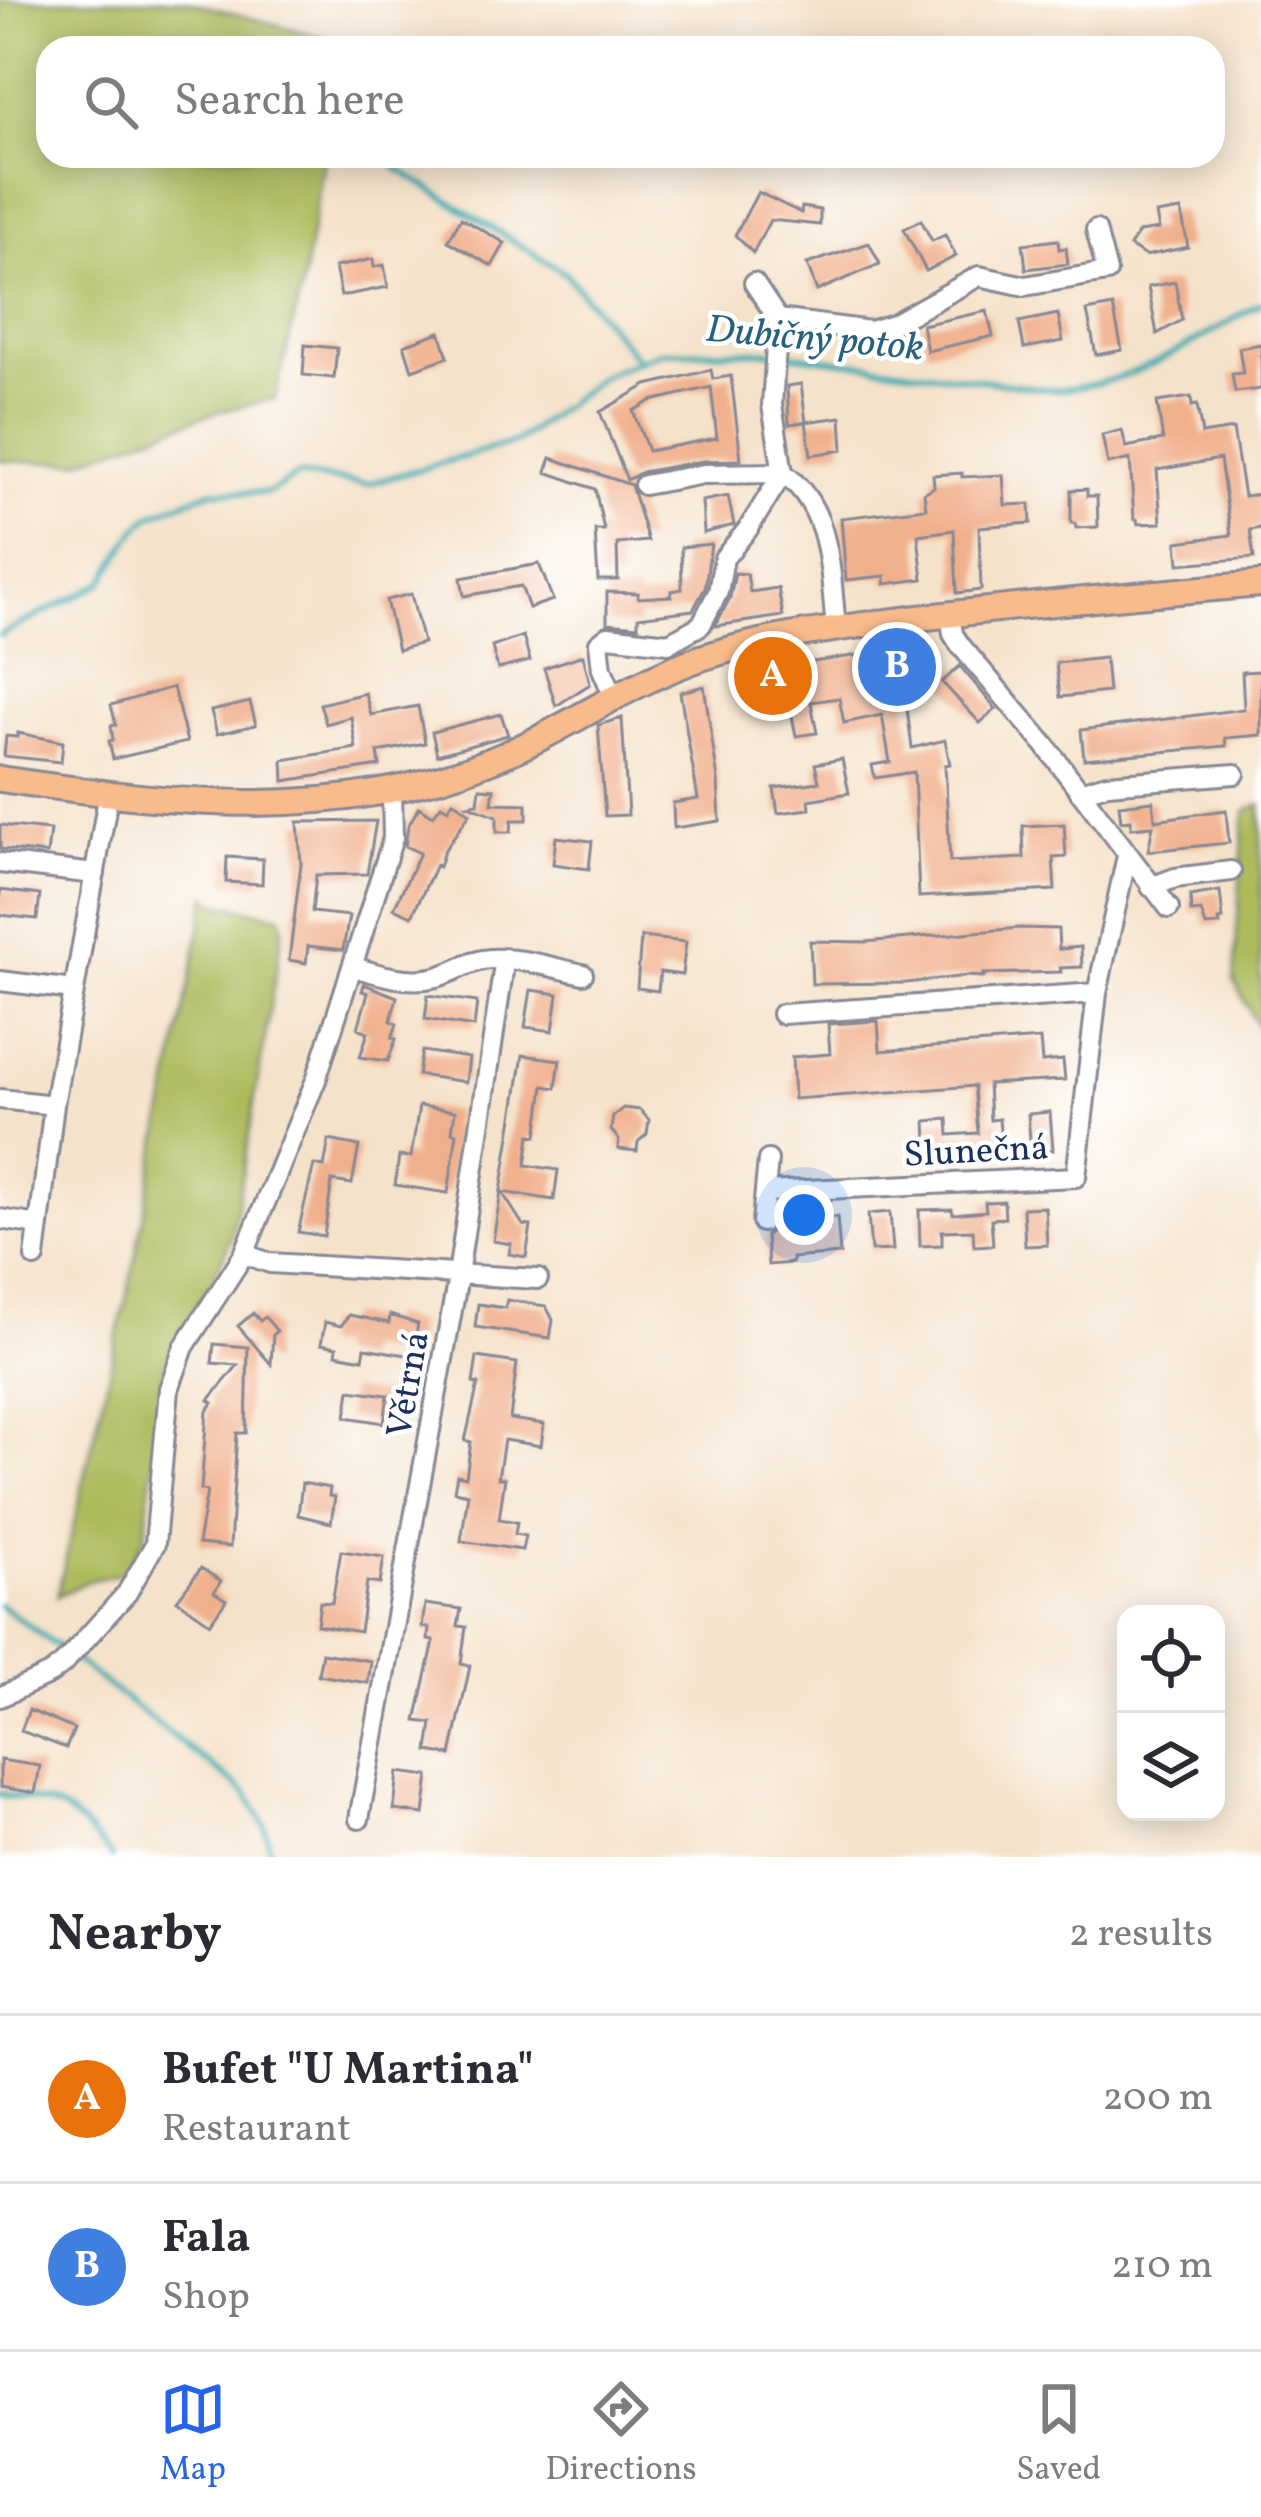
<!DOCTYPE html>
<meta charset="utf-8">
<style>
:root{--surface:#fff;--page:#f2f2f3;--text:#2b2b33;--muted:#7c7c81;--line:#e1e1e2;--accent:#2563eb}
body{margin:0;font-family:Vollkorn,serif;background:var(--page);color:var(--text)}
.controls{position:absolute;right:36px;bottom:36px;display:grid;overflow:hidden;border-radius:24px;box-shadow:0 6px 30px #0003}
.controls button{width:108px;height:108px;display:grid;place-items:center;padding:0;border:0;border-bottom:3px solid var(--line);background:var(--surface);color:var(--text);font:60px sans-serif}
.you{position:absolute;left:804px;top:1215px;width:42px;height:42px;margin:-30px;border:9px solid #fff;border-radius:50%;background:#1a73e8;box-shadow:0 0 0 18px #1a73e833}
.badge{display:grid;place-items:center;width:78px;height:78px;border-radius:50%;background:var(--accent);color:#fff;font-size:39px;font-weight:700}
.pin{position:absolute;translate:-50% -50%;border:6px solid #fff;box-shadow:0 3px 12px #0006}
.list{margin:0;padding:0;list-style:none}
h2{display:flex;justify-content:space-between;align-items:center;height:156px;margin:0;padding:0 48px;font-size:51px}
h2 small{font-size:39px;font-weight:400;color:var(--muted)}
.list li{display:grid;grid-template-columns:78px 1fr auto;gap:36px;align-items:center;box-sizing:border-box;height:168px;padding:0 48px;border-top:3px solid var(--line)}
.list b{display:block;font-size:45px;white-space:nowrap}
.list p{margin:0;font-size:39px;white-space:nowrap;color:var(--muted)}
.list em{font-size:39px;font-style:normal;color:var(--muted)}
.icon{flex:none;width:66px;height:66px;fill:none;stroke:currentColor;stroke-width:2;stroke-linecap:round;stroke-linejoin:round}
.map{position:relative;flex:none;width:1261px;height:1857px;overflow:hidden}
.search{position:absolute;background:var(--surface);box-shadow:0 6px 30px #0003;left:36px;right:36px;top:36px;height:132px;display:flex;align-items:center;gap:30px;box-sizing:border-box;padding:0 42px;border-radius:36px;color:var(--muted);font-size:45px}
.sheet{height:492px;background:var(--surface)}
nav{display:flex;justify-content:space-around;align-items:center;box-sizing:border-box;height:168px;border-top:3px solid var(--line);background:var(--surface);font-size:33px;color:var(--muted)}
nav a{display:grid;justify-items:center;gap:6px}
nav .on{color:var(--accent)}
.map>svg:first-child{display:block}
.green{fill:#aebb5d;stroke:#64755e;stroke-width:3}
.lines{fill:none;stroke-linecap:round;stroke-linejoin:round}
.stream{stroke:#3aacb2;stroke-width:6}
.building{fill:#f1b08d;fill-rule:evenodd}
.minor-casing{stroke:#888894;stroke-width:24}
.major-casing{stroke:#888894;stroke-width:30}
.minor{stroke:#fff;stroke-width:18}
.major{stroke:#fabb8c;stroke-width:24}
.labels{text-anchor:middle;stroke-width:9;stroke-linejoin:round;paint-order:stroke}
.street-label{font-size:36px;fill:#1b2f5e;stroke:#fff}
.water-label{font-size:39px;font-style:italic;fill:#276180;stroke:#fff}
</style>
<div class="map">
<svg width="1261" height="1857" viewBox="0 0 1261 1857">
<rect width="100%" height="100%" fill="#fff"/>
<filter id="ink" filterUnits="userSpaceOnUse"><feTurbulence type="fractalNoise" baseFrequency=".00833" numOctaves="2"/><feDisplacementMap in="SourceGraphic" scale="24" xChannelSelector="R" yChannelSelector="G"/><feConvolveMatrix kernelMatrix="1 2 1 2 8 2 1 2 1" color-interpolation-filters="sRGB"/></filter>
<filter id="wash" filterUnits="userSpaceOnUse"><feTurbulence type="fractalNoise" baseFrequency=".004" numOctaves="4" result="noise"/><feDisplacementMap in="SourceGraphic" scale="48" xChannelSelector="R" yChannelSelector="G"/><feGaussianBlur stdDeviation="2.7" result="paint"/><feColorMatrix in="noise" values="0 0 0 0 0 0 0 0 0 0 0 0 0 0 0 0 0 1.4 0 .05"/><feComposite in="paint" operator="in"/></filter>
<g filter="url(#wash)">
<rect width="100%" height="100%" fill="#f5e2ca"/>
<path class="green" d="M0,0H183L346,43L345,48H48V156H325L301,291L275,399L216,412L77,462L0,461Z
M1261,804V1033L1234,981L1244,820L1247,810Z
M207,895L213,902L281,916L283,929L232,1236L215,1276L176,1341L164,1367L145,1535L127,1572L88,1581L57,1596L131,1278Z"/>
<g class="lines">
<path class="stream" d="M395,167L566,274L637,359
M0,635L102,583L136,530L152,515L211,491L268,493L298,475L367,484L516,442L604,375L660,352L767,351L1055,390C1137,384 1191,343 1261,303
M0,1605L65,1652
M75,1660L246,1793L265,1825L271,1857
M0,1794C67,1806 66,1806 112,1857"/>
</g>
<g id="blocks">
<path class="building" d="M758,192L801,213L802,207L820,210V225L770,220L753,253L735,235Z
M1181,210L1188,247L1145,256L1130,246L1139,232L1159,229L1156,214Z
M461,218L505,243L492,266L448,241Z
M921,220L932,241L945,235L956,256L926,271L904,229Z
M1058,240L1059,249L1066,248L1068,264L1026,269L1023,244Z
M869,243L880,264L817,291L807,264Z
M373,259L374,267L384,265L388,287L341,296L335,267Z
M1175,282L1182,320L1157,334L1148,287Z
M1113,306L1122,350L1096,355L1087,311Z
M987,311L993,336L927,351L922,325Z
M1058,314L1063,341L1024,348L1019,322Z
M440,332L448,357L412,370L404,345Z
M1261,344V389L1235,392L1232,374L1243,373L1239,348Z
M305,345L337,348L334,378L303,375Z
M711,370L713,379L731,376L741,460L702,461L642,472L627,480L600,412L647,385ZM711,387L717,438L648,451L633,411L651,401Z
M801,384L806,422L841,417L843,450L811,455L806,422L789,424L787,386Z
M1191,397L1192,406L1197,405L1202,434L1233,429L1244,496L1261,494V528L1250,530L1254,558L1179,564L1177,542L1231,535L1220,459L1157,470L1161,523L1138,524L1137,519H1134L1130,459L1108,464L1102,435L1122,430L1126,447L1163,440L1157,402Z
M551,458L631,485L648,541L617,544L618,580H598L595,530H604L595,489L546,472Z
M962,473V477L1003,475L1005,505L1030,504L1031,523L979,527L981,590L957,593L954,530L918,535L923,579L885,584V576L846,580L841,518L926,508L924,493L934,487L933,475Z
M1087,489V496H1097L1098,527L1076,528L1075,523H1071V490Z
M728,496L734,525L704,533L702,501Z
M711,544L705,588L693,610L638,617V626L607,623V592L638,593V598L671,596V591L682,589L681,547Z
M539,564L553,600L529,608L521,586L464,596L461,578Z
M735,573L747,574L750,592L778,588L783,616L715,626L730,598Z
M411,594L423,643L398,650L386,600Z
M523,636L530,661L498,669L492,647Z
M918,644L923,685L905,693L912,748L945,740L950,764L945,765L950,862L1024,858L1023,826L1064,824L1066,857L1053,858L1055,890L919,897L914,772L875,778L872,765L890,762L882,715L844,723L839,698L811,702L817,733L796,736L787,690L763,696L761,670L872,653L871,649Z
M583,655L590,684L556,706L544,668Z
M1105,658L1108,692L1060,697L1056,663Z
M960,666L996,709L980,723L942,682Z
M1261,671V735L1225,738L1226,746L1084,759L1081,730L1244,709L1242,672Z
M704,686L718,780L720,821L674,828L673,803L698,799L680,692Z
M173,687L187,742L113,759L109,741L113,740L111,726L116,725L111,705Z
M365,693L371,715L418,706L425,743L378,752L380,766L284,781L283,760L356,748L351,717L326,724L320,704Z
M250,702L256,725L217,734L211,711Z
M501,714L508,735L437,755L432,732Z
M622,718L628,815L605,816L598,725Z
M18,733L63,742L61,762L4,756L6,736L18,737Z
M842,759L849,793L809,800L810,809L778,813L774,788L819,782L815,764Z
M480,788L494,789L492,803L527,804V820H512L511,832H497V816L468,805L478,803Z
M453,801L470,813L444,851L439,867L436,865L412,916L394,908L420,853L405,846L408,826L419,807L433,816L441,805L448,809Z
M1153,801L1155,820L1226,810L1229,843L1148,851L1153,826L1131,828V820L1121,821L1119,805Z
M376,821L367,874L316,875L312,912L349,916L343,950L308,946L306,963L289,960L301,864L298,822Z
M0,825L50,830L47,854L0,849Z
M556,837L592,841L589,869L553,864Z
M227,857L263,859L262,884L226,882Z
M0,890L40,895L37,919L0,915Z
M1220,891L1223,919L1219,920L1220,925L1206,926L1201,911L1191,912L1190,896Z
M1019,928L1058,929L1059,949L1081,947L1082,967L1060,968L1061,972L983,974L984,977L967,976L906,983L812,984L810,941L865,942Z
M641,937L686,942L682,975L660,972L658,991L637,988Z
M364,984L397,997L391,1021L397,1024L392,1038L396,1039L388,1061L360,1057L368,1032L358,1028L368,993L362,991Z
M531,990L558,994L553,1031L525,1027Z
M428,995L477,1002L474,1027L425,1019Z
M878,1021L880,1051L1040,1039L1042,1062L1063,1060L1065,1080L988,1084L990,1120L999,1119L1002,1154L928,1159L926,1121L948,1119L949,1135L978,1133L974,1086L794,1099L792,1057L830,1054L828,1024Z
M422,1051L469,1058L466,1082L418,1075Z
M523,1055L560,1060L556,1088L544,1086L537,1136L530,1135L526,1165L558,1170L554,1200L502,1192L523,1225L531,1226L526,1257L509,1254L511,1244L493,1241Z
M419,1106L455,1111L452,1132L457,1133L448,1193L395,1185L399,1156L411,1157Z
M623,1108L640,1110L649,1120L647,1134L638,1142L637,1151L618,1149L619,1140L611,1130L613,1116Z
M1050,1112L1053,1150L1031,1152L1028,1114Z
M329,1140L359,1146L352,1184L332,1181L324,1236L298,1232L314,1165L324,1167Z
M1004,1201L1005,1218L991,1219L993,1245L974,1246L973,1230L942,1231V1245L920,1246L919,1210L952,1209L953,1214L986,1211L985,1202Z
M1045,1207L1047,1245L1025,1246L1023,1208Z
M890,1212L893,1250L871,1251L868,1214Z
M837,1217L840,1254L792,1258V1263L768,1265L766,1235L774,1228L815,1225V1218Z
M507,1300L546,1306L553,1320L550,1338L475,1327L478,1304L505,1308Z
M253,1313L260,1321L265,1317L277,1331L273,1334L271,1364L238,1326Z
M349,1315L389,1323L390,1315L418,1324L412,1356L365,1348L363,1359L336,1354L337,1347L321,1344L325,1322L341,1326Z
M214,1344L248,1347L246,1433H237L230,1547L198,1544L207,1491L201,1490L207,1411L213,1403L209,1400L238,1365L212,1363Z
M477,1357L517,1363L510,1419L544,1424L541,1446L504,1440L498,1478H505L499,1519L517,1522L515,1534L525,1536L522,1550L461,1541L468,1494L454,1491L457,1475L466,1477L471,1442L465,1441L478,1384L473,1383Z
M350,1390L388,1395L384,1423L346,1417Z
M302,1483L330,1488L329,1496L335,1497L331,1523L298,1515Z
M341,1551L384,1557L380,1584L367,1582L360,1632L317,1625L320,1602L332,1603Z
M201,1568L221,1581L214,1592L226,1600L210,1623L177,1600Z
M425,1604L461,1609L458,1626L466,1627L461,1664L470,1666L451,1755L428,1751L432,1723L416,1721L434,1641L428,1640L429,1628L422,1627Z
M322,1653L371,1661L368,1683L318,1675Z
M29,1710L74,1729L66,1748L21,1731Z
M0,1760L40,1766L35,1793L0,1787Z
M398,1772L429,1776L424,1814L394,1810Z"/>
</g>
</g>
<g filter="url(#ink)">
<use href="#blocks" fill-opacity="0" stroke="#888894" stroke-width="3"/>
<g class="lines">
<g class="minor-casing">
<path id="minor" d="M754,283L778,319L772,405L783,473C832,508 830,573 836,628
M778,319L870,331L893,324L979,276L1025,286L1107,272L1096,230
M644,485L704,474L783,473
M950,614L953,634L960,645L1045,745L1169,908
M613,695L602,669L599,643L608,636L669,643L701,625L718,592L724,558L748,529L783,473
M1080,792L1107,784L1235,774
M0,863L95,874
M1151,887L1175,878L1231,871
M354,967C380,975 409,984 437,977C455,972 471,960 490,959C521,957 553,968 583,974
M0,981L74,990
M782,1014L1097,993
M0,1099L54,1105
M765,1192L1076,1177L1097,993L1127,856
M0,1219L39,1225
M762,1222L768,1160
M244,1254L270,1263L538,1279
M35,1257L54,1105L109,792
M0,1697L50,1674L63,1664L127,1593L155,1544L169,1389L184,1347L244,1254L316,1080L393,838L392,791
M359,1819L456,1288L505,958"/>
</g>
<g class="major-casing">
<path id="major" d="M0,779C164,803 335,825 492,760C565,731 628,682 704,657C775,634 853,626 927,617C1038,604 1150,593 1261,584"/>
</g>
<use href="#minor" class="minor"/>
<use href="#major" class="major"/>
</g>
</g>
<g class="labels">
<g class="street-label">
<text transform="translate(976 1149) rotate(-3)" y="13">Slunečná</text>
<text transform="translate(406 1384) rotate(-80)" y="13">Větrná</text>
</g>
<g class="water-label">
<text transform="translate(815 336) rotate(5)" y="14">Dubičný potok</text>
</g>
</g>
</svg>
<div class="controls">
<button><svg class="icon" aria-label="locate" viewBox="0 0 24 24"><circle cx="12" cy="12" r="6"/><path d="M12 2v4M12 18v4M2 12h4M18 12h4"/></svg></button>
<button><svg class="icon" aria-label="layers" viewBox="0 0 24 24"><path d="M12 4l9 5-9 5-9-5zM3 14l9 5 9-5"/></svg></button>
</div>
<div class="you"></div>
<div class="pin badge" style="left:773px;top:676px;background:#e8710a">A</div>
<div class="pin badge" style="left:897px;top:667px;background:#3f7fe0">B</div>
<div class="search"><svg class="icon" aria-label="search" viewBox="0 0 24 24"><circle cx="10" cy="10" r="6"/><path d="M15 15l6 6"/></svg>Search here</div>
</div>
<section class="sheet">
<h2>Nearby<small>2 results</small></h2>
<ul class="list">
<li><span class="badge" style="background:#e8710a">A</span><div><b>Bufet &quot;U Martina&quot;</b><p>Restaurant</p></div><em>200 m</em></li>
<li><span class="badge" style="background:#3f7fe0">B</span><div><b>Fala</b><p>Shop</p></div><em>210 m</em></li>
</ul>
</section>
<nav>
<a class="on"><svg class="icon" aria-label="map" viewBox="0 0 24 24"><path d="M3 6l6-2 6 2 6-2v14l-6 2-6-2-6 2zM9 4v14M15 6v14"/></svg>Map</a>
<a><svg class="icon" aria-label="directions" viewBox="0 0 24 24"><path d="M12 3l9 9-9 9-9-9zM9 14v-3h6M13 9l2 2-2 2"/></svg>Directions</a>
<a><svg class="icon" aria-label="saved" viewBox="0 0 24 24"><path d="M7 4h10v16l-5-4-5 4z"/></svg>Saved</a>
</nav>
